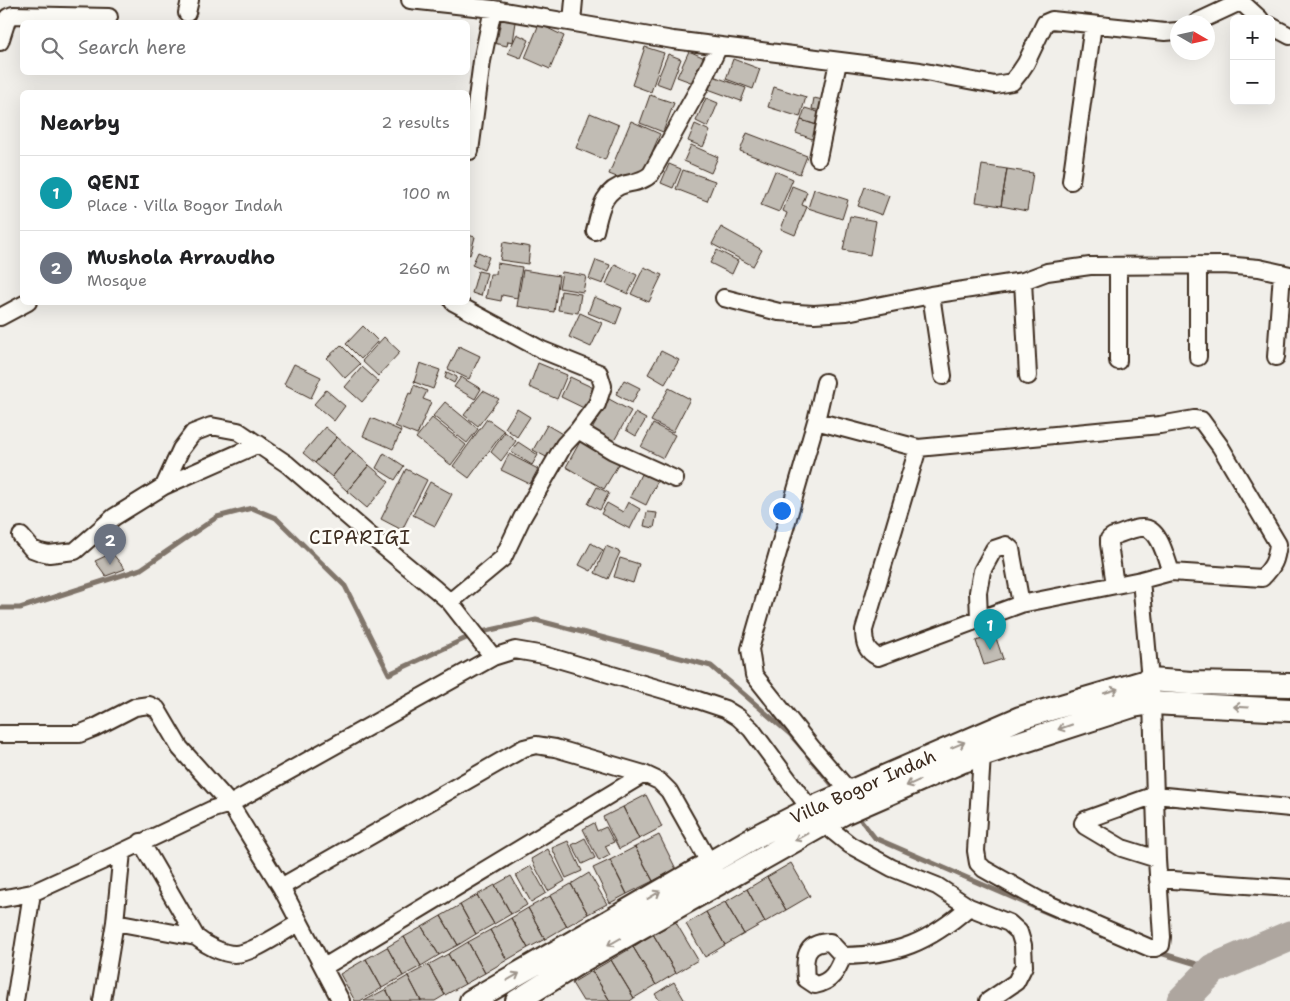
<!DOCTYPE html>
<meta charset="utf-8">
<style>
:root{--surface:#fff;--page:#f2f2f2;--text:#202124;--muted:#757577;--line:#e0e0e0;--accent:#d1495b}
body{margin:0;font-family:"Shantell Sans",sans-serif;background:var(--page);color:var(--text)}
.controls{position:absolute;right:15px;top:15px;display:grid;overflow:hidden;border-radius:8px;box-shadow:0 5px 20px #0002}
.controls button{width:45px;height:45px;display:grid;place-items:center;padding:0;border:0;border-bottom:1px solid var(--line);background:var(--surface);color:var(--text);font:25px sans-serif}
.compass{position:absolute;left:1170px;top:15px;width:45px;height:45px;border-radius:50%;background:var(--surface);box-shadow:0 5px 20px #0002;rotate:99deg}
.you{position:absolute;left:781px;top:510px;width:18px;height:18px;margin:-12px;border:4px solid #fff;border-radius:50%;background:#1a73e8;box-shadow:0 0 0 8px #1a73e833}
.badge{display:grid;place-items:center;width:32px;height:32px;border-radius:50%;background:var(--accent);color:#fff;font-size:16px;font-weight:700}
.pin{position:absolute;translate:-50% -41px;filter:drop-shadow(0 1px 2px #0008)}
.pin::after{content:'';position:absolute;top:26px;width:18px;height:15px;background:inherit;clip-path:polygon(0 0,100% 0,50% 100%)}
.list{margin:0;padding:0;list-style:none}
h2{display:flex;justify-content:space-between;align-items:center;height:65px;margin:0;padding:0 20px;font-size:21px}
h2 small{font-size:16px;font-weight:400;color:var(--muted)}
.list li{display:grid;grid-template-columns:32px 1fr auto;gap:15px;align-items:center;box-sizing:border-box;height:75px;padding:0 20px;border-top:1px solid var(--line)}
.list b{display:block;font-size:19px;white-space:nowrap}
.list p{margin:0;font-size:16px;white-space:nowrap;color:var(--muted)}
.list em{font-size:16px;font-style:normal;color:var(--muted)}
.icon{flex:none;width:28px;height:28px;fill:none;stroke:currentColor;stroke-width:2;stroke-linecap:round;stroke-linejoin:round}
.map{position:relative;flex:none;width:1290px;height:1001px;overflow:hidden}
.search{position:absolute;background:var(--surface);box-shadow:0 5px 20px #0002;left:20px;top:20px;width:450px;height:55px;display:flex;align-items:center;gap:12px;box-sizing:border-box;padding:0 18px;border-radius:8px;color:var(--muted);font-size:19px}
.panel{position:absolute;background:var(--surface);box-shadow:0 5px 20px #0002;left:20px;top:90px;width:450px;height:215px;border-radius:8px}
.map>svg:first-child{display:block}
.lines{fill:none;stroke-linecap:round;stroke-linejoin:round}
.stream{stroke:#80746b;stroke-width:5}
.river{stroke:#aea69f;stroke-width:31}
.building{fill:#c1bcb4;stroke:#3b2a1e}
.street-casing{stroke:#3b2a1e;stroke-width:20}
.secondary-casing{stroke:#3b2a1e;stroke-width:26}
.street{stroke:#fdfcf7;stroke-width:16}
.secondary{stroke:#fdfcf7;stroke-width:22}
.oneway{stroke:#9c938a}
.labels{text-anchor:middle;stroke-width:5;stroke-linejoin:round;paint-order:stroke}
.street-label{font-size:18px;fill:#3b2a1e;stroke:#fdfcf7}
.neighbourhood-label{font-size:19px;letter-spacing:1px;fill:#3b2a1e;stroke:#fdfcf7}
</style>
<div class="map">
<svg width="1290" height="1001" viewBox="0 0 1290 1001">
<rect width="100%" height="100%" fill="#f1efea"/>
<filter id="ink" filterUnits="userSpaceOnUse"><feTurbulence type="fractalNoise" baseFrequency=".02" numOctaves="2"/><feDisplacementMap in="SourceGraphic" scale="10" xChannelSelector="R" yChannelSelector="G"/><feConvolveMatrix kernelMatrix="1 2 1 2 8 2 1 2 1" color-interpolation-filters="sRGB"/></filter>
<g filter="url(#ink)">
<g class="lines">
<path class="stream" d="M0,608H20L141,569L217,517L252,508L276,518L345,586L389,674L477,633L536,620L711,666L790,734L803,749
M808,756L838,792
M856,814L875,838L1069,922
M1157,952L1213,969"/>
<path class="river" d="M1182,1001L1213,969L1290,936"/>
</g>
<path class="building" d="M501,20L516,22L513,42L508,41L507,46L489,42L490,34L498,36Z
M539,24L564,36L550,69L525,58Z
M517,34L529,40L521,58L508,53Z
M645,47L664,53L651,92L632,85Z
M689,51L709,60L696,84L677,77Z
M668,54L681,59L670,88L656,83Z
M733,59L760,69L753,89L726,79Z
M713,76L746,88L741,101L708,89Z
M774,87L806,97L800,117L768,107Z
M650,95L674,103L663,132L640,123Z
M706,98L718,103L708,127L696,121Z
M814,98L823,100L821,111L812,109Z
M805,108L824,114L820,126L801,120Z
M590,113L619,125L605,160L576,148Z
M801,120L820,126L815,140L796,133Z
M631,121L660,134L644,170L622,179L609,174Z
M695,124L710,131L703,147L688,141Z
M747,133L807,156L800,174L740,151Z
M691,145L718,157L711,173L684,161Z
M669,164L681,169L673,188L661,183Z
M982,165L1007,169L1001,206L976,202Z
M1007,169L1033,173L1027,211L1001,206Z
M683,170L715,181L707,201L676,189Z
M775,171L793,179L779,212L761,205Z
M792,186L807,192L802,205L807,207L795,235L781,229L787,213L783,211Z
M865,187L889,196L882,215L858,206Z
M814,189L848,200L842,219L808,208Z
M850,216L876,221L870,255L843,250Z
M721,227L762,250L753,266L712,244Z
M468,235L475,237L470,255L468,254Z
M503,242L530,247L528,264L500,260Z
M717,250L738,261L732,274L710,263Z
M478,252L489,257L484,270L472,265Z
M596,260L610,265L603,284L589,279Z
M497,263L522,267L517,298L502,295L501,301L486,298L490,274H496Z
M615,264L637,275L628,294L606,284Z
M644,267L662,275L649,302L631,294Z
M523,270L559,276L554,312L517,306Z
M478,271L487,273L481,296L472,293Z
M562,272L586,276L583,292L559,288Z
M561,291L581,294L578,313L558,310Z
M594,297L622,308L616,324L588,313Z
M580,313L602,323L591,347L569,337Z
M363,326L378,341L361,359L346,344Z
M384,337L400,352L378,376L362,361Z
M341,345L360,364L345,378L327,358Z
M459,346L480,356L469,379L448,369Z
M661,351L679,360L665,384L648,374Z
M420,363L440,370L433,389L414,382Z
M538,363L567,375L557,399L529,387Z
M294,364L321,377L311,398L284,384Z
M362,367L379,382L362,402L345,387Z
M447,372L457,377L454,383L445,378Z
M461,377L481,389L475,399L454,387Z
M570,377L600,391L590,411L561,397Z
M624,380L640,388L632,403L616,394Z
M414,385L427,391L423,399L431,402L417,435L395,426L409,393L411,394Z
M669,388L690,399L673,432L651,421Z
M326,390L345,406L334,421L314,404Z
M483,391L499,399L478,426L464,415Z
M609,399L631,411L611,446L590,433Z
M445,402L478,429L467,443L433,416Z
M517,409L530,417L517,437L505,428Z
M635,413L646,419L636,436L626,430Z
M371,418L401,431L393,449L363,436Z
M432,418L466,445L451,465L416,438Z
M487,419L504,431L469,478L453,466Z
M653,424L675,435L663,458L641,447Z
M547,425L564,435L550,459L533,450Z
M325,427L337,437L315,463L303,453Z
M505,432L516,441L501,461L491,452Z
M337,437L353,451L332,477L315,463Z
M582,438L621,460L604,489L566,467Z
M518,442L538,455L532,465L511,452Z
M353,451L369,465L347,491L332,477Z
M384,453L404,466L395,480L376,468Z
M509,454L538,469L530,484L501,470Z
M369,465L389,482L367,508L347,491Z
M406,469L427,480L402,530L381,519Z
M642,472L658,480L646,505L630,497Z
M430,482L452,494L435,526L413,515Z
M597,487L609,493L600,510L588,504Z
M628,502L640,509L630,529L601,514L607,503L623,512Z
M647,512L657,513L654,528L644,526Z
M591,543L603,550L591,571L579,565Z
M606,546L620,552L608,579L595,573Z
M112,553L125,569L106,576L95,561Z
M620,558L639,564L633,583L614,577Z
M995,635L1003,659L984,665L976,641Z
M646,795L662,827L639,839L623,807Z
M623,807L639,839L619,849L603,817Z
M594,823L597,831L606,827L614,842L605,846L610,855L599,861L583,829Z
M659,835L676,869L653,881L635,847Z
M585,838L595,858L582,864L572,845Z
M568,841L582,871L566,878L552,848Z
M635,847L653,881L627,894L610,860Z
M548,849L565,881L548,891L531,859Z
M610,860L627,894L610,903L593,868Z
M791,863L810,896L786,910L767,877Z
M531,866L546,893L531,902L516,875Z
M589,873L607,904L588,914L571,884Z
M511,876L527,905L511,914L495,885Z
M767,877L786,910L765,922L747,889Z
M571,884L588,914L567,926L550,896Z
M495,885L511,914L494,924L477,895Z
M747,889L765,922L744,934L725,902Z
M477,895L494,924L476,934L460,905Z
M550,896L567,926L545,939L528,908Z
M725,902L744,934L725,945L706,912Z
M460,905L476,934L458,945L441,916Z
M528,908L545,939L528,948L511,918Z
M706,912L725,945L705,957L686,924Z
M441,916L458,945L439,955L422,927Z
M511,918L528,948L507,960L490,930Z
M675,921L698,960L676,973L653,934Z
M422,927L439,955L421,966L404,937Z
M490,930L507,960L485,973L468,942Z
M653,934L676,973L656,985L633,947Z
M404,937L421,966L403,976L387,947Z
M468,942L485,973L465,984L448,954Z
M387,947L403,976L382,988L366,959Z
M633,947L656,985L634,998L611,960Z
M448,954L465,984L445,995L428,965Z
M366,959L382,988L360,1001H355L340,974Z
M611,960L634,998L630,1001H610L592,971Z
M428,965L445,995L435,1001H421L408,976Z
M592,971L610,1001H583L572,983Z
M408,976L421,1001H392L386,989Z
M674,982L685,1001H660L655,994Z
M386,989L392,1001H364Z"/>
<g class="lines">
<g class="street-casing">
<path id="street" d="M410,0L493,9L673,40L920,71L995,85L1012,82L1020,72L1026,63L1045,23L1052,20L1165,32L1178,31
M1239,0L1260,19
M187,13L190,0
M572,22L574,0
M1197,22L1240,2
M1271,26L1290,36
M0,42L8,17L13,15L109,17
M470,151L482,61L493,9
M818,158L838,62
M1071,181L1093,25
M595,231C600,211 602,190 626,184C635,182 644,181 651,174L699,88L719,46
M1198,265V357
M1023,281L1028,376
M931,295L943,376
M724,298L779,312L814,314L847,312L931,295L1023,281L1047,272L1090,266L1224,265L1259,268L1290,275
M0,317L28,302
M1276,357L1282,273
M1118,361V266
M816,421L825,382
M578,430L613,451L675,479
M164,486L259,444
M21,536L32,549L40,552L49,554L75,551L114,517L164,486L181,449L193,433L211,426L238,431L287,464L367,533L435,589L450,602L493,657
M1115,585L1109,544V539L1113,536C1122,534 1134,527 1143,528C1160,528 1166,559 1171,572
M450,602L503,558L522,518L564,445L578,430L597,404L603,386L599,373L542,350L453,302
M979,619L978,592L982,571L994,549L1006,545L1011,549L1021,604
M0,734H79L94,728L135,707L149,705L157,709L180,748L230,804L213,809L122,852L32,893L0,899
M982,755L976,851L978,863L984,869L1039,900L1150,948H1156L1161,945L1162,937L1157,859L1152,703L1141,580
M850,792L812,748L754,675L750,649L816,421L918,448L1160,425L1194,419L1201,420L1220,446L1278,544C1276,560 1274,566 1262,578L1171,572L1141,580L1021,604L878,657C866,651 864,643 864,630L918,448
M141,842L196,937C206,945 222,954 235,954C252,954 284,931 299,923
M1157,859L1122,848L1085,826L1083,823L1085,820L1155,795L1290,808
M1158,879L1290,888
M281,887L524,748L536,745L555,748L644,774L659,781L669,791L714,871
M115,922L196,937
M843,956C837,971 832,982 815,985L806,979C804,959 804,942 830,942L843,956C897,955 928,943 969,907
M324,967L644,774
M15,1001L32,893
M102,1001L115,922L122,852
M341,1001L281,887L230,804L493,657L515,650L544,655L698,700L725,709L738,717L751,729L810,809L824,824L850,845L892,868L937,886L969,907L1009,923L1019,932L1023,945L1024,966L1016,982L988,1001"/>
</g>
<g class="secondary-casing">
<path id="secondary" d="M471,1001L755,837L810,809L1020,718L1150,680L1192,683L1290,685
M517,1001L583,960L824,824L844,813L963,761L1133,706L1152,703L1290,710"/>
</g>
<use href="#street" class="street"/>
<use href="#secondary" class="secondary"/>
</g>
<defs><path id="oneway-shaft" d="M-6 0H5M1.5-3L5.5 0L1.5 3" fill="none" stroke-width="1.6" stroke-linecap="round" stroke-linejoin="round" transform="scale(1.25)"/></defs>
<g class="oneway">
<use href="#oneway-shaft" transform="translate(1111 691) rotate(-17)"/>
<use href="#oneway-shaft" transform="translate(1241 707) rotate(-177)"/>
<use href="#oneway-shaft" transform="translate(1065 727) rotate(161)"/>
<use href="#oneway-shaft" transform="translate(958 745) rotate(-23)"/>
<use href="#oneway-shaft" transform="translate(913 783) rotate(156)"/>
<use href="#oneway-shaft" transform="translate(801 837) rotate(151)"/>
<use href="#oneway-shaft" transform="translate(654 895) rotate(-31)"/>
<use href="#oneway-shaft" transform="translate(614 942) rotate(150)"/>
<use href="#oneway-shaft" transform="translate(513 977) rotate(-30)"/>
</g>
</g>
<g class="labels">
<g class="street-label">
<text transform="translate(863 787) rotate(-24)" y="6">Villa Bogor Indah</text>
</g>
<g class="neighbourhood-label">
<text x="360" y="544">CIPARIGI</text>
</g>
</g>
</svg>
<div class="controls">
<button>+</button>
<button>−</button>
</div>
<svg class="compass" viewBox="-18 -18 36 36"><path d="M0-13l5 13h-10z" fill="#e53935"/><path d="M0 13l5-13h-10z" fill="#757577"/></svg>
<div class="you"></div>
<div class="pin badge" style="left:990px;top:650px;background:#0f9aa8">1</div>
<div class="pin badge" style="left:110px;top:565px;background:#6b7280">2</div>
<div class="search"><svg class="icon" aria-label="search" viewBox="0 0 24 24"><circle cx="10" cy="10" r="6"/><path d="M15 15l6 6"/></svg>Search here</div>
<section class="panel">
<h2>Nearby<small>2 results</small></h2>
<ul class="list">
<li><span class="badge" style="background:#0f9aa8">1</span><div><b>QENI</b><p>Place · Villa Bogor Indah</p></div><em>100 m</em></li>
<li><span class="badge" style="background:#6b7280">2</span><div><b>Mushola Arraudho</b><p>Mosque</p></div><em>260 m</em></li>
</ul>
</section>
</div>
